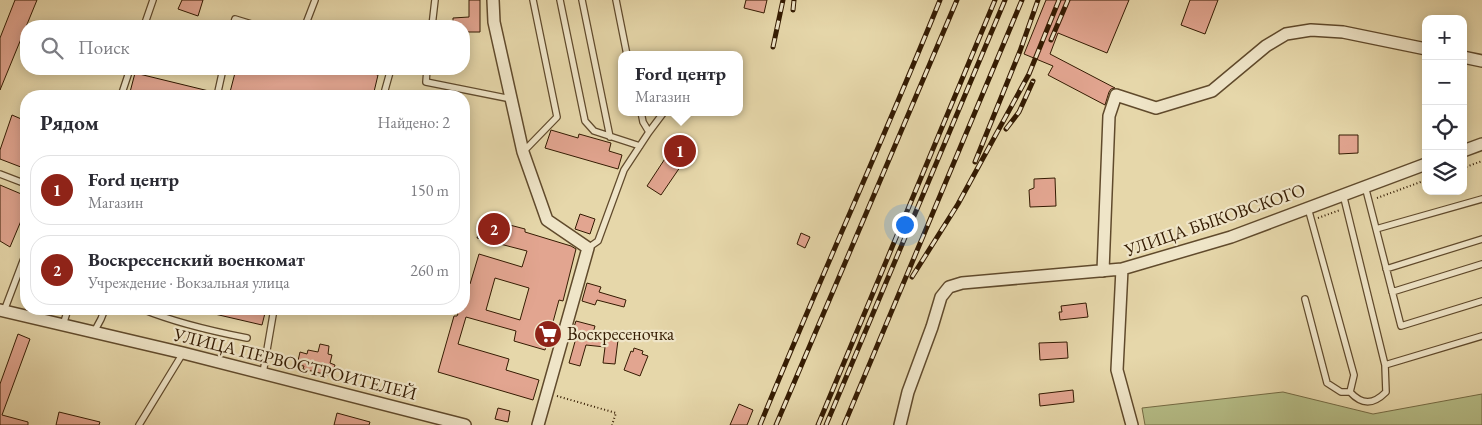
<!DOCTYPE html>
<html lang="ru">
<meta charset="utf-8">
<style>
:root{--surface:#fff;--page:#f7f7f7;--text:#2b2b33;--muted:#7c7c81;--line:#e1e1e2;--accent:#8f2418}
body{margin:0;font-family:"EB Garamond",serif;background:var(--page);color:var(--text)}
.controls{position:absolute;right:15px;top:15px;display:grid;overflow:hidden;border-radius:10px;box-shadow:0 2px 12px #0003}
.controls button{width:45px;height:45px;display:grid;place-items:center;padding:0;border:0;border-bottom:1px solid var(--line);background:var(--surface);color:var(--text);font:25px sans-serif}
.you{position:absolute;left:904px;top:224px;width:18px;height:18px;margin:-12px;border:4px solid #fff;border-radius:50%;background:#1a73e8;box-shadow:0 0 0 8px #1a73e833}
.badge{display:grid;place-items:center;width:32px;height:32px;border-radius:50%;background:var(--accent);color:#fff;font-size:16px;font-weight:700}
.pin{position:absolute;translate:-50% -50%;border:2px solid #fff;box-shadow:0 1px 5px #0006}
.popup{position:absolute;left:618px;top:51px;width:125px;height:65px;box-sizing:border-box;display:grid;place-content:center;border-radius:10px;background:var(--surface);filter:drop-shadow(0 1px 4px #0005);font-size:16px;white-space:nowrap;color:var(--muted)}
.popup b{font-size:19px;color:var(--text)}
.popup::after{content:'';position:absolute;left:50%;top:100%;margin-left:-10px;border:10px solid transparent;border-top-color:var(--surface)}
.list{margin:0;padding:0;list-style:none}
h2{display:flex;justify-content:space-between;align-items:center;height:65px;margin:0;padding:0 20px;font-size:21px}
h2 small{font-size:16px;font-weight:400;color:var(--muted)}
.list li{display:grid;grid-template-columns:32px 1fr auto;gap:15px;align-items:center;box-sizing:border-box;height:70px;margin:0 10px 10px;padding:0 10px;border:1px solid var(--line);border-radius:20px}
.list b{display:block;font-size:19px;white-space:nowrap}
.list p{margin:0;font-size:16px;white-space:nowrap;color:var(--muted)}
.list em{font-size:16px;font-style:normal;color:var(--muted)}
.icon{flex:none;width:28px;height:28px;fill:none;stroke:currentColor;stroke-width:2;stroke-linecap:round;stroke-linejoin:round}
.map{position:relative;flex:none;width:1482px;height:425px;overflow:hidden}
.search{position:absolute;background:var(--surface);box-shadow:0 2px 12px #0003;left:20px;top:20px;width:450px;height:55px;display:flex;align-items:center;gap:12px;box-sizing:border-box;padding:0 18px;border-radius:20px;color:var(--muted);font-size:19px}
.panel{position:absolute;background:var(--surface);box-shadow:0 2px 12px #0003;left:20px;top:90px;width:450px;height:225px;border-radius:20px}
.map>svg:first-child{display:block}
.green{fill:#b6be88;stroke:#756c45}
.building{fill:#e2a590;stroke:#341b02;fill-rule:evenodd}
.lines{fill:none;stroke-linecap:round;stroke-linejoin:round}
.service-casing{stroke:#604a2c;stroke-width:8}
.minor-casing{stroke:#604a2c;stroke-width:14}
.path{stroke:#341b02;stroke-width:2;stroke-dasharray:1 2.5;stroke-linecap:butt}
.service{stroke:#efe5c8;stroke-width:5.5}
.minor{stroke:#efe5c8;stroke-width:11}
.rail-casing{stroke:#341b02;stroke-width:5}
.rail{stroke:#efe5c8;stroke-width:3;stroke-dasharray:9;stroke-linecap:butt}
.labels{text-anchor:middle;stroke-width:4.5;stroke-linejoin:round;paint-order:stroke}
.street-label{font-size:18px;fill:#341b02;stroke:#efe5c8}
.poi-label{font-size:18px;fill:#341b02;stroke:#efe5c8;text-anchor:start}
</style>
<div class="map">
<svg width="1482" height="425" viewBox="0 0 1482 425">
<rect width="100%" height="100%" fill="#e6d7aa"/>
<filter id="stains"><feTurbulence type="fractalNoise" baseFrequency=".004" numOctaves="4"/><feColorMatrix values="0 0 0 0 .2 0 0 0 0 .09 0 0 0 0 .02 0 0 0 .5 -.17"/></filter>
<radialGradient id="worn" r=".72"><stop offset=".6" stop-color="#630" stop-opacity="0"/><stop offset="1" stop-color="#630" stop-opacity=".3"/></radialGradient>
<path class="green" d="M1283,392L1373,414L1482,394V425H1145L1142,408Z"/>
<path class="building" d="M15,0H37L0,90V38Z
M182,0H203L198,16L178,9Z
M469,0H480V32H464V26H453V18L469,17Z
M746,0H767L764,13L744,8Z
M1046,0H1129L1107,53L1058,33L1050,54L1115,88L1111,89L1109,92L1105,105L1048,75L1053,66L1024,54Z
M1190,0H1218L1205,34L1181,25Z
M236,69H352L378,75L373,96H229Z
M135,73L213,92L212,96H129Z
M12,115L26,121V169L0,159V150Z
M551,130L578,138L579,134L611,143L609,151L622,155L618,169L545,148Z
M1339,135H1358V153L1339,154Z
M674,145L689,154L661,195L647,186Z
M1055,178L1056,206L1030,207L1029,190L1034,188V179Z
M0,185L26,196V209L10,247L0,241Z
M580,214L595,219L590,234L575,229Z
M483,218L525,229V232L571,246L576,249L563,301L559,300L553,322L557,324L552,341L548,340L545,350L514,341L516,331L466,317L458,344L509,359L506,370L539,380L533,400L438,372L454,316H457L458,314L447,311V309H464V294L467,283L470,284L479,254L522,267L527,251L477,238ZM495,278L529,288L520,320L486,310Z
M801,233L810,237L805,248L797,244Z
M587,283L601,287L599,292L626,300L624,307L597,300L595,305L582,301Z
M1086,303L1088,317L1060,320L1059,312H1062L1061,306Z
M206,309H266L262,325L206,312Z
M576,321L595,326L592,337L618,340L615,364L603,363L605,347L586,345L580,366L569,363L578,331L573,330Z
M18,334L30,339L2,415L28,422V425H0V384Z
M1067,342L1068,358L1040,360L1039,343Z
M320,344L329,346L328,354L332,355L330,363L335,365L333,372L329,371L328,375L303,369L304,366L297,365L300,352L307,354L308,350L318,352Z
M634,348L643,351L642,354L648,356L640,376L624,370L631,351L633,352Z
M1073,390L1074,402L1040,406L1039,394Z
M739,404L753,410L747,425H730Z
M498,408L510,411L508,422L495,419Z
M59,412L100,422L99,425H56Z
M337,413L370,422L369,425H334Z"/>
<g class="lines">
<g class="service-casing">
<path id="service" d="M560,0L585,121L594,131L640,146
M582,0L610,137
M616,0L627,55
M144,26L153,0
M233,26L235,19L258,26
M305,26L315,0
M432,26L435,0
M427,69L426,82L511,99
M385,90L390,72L389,69
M121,96L130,69
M217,96L223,69
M641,112L643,122L649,132
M523,152L557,117L533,0
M0,174L26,184
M1365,186L1401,326L1482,301
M1343,194L1385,365L1482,336
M1376,229L1482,199
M588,248L598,241L624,170L649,132L664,112
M1386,269L1482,239
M1392,292L1482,264
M1305,299L1327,383L1341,392H1350L1354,375L1308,208
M142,309C176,323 211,331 247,338
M4,311L26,253
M63,325L68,309
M94,332L101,319L105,309
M263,373L274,309
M1350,392C1362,405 1373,405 1386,392L1385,365
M139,425L183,353"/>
</g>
<g class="minor-casing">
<path id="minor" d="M493,0L494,22L523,152L547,220L588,248L538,425
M1463,57L1482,61
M1463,151L1482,144
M1122,269L1117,370L1132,425
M1103,271L1109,116L1116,95L1156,108L1212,91L1266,46L1286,34L1311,30L1343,32L1426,49
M0,310L183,353L465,425
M900,425L908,392L932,327L941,297L949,287L962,283L1122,269L1231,237L1426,164"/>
</g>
<path class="path" d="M1463,168L1482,161
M1377,198L1426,180
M1318,218L1340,210
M557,396L616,413L612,425"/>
<use href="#service" class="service"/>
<use href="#minor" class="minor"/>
<g class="rail-casing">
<path id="rail" d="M793,10L794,0
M1051,40L1068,0
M773,47L783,0
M1006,129L1019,112L1033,81
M975,162L1020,51L1038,0
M912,277L958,204L1029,74L1059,0
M760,425C818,283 882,143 940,0
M776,425L957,0
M818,425L995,0
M826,425L1005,0
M844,425L1022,0"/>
</g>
<use href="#rail" class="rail"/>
</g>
<defs>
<g id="supermarket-disc" transform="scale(1.4375)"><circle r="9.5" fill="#8f2418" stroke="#efe5c8"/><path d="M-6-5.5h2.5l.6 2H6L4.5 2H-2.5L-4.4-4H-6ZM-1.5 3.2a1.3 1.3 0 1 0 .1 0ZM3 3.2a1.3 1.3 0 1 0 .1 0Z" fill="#fff"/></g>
</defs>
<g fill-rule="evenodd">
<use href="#supermarket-disc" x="548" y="334"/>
</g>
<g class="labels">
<g class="street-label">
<text transform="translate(1215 220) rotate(-19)" y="6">УЛИЦА БЫКОВСКОГО</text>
<text transform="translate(295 364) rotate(14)" y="6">УЛИЦА ПЕРВОСТРОИТЕЛЕЙ</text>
</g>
<g class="poi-label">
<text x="567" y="340">Воскресеночка</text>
</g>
</g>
<rect width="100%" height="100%" filter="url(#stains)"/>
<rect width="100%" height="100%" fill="url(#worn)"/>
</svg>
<div class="controls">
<button>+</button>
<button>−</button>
<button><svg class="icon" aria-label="locate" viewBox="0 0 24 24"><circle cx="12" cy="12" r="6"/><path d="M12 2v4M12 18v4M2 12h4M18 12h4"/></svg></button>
<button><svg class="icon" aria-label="layers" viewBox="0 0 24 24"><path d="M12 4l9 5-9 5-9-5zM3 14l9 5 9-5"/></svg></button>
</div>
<div class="you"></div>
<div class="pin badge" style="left:680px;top:151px">1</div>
<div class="popup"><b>Ford центр</b>Магазин</div>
<div class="pin badge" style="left:494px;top:229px">2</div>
<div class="search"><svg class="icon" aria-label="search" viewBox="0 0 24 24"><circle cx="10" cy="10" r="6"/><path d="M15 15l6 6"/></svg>Поиск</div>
<section class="panel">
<h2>Рядом<small>Найдено: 2</small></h2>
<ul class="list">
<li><span class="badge">1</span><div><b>Ford центр</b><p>Магазин</p></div><em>150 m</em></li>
<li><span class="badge">2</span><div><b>Воскресенский военкомат</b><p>Учреждение · Вокзальная улица</p></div><em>260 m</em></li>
</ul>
</section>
</div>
